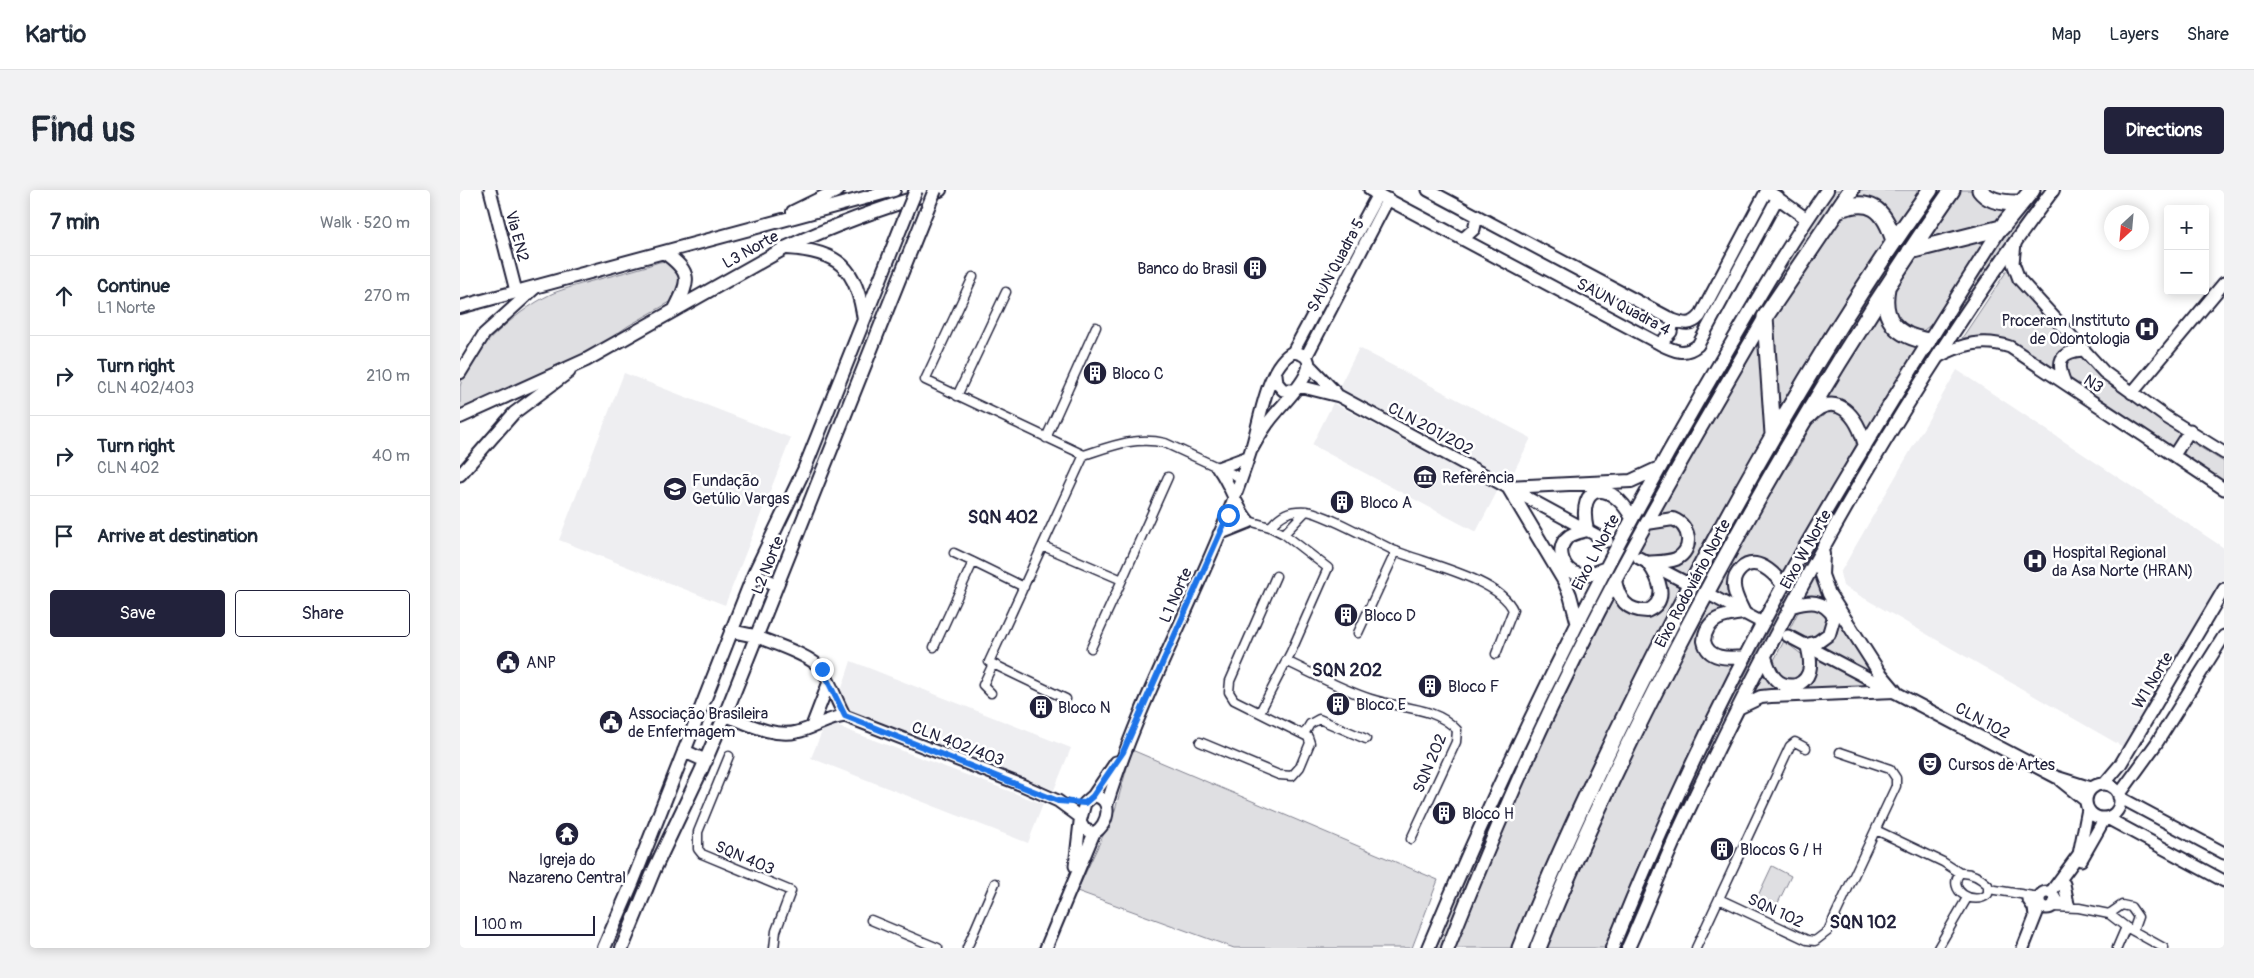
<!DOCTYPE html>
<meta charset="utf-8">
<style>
:root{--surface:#fff;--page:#f2f2f3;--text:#1f2937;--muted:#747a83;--line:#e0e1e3;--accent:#22223b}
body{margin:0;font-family:Pangolin,sans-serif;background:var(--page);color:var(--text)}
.controls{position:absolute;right:15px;top:15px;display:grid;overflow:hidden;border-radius:5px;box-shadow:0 2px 12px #0003}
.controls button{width:45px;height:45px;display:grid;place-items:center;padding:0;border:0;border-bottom:1px solid var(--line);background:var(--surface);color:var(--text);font:25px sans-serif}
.compass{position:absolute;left:1644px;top:15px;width:45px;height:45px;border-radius:50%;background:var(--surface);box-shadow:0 2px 12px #0003;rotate:206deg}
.scale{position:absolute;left:15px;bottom:12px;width:120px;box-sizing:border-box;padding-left:5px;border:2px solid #22223b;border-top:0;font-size:14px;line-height:18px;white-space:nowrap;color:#22223b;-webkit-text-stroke:4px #fff;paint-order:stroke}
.stop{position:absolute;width:15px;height:15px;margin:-11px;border:4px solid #1a73e8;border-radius:50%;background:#fff}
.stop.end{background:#1a73e8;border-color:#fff;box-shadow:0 1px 5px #0008}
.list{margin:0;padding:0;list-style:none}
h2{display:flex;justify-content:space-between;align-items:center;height:65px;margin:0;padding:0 20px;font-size:21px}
h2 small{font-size:16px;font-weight:400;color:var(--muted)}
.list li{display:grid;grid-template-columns:32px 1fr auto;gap:15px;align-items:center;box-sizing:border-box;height:80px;padding:0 20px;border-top:1px solid var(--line)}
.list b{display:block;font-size:19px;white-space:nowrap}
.list p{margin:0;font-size:16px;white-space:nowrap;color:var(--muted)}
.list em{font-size:16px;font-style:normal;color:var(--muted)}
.actions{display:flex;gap:10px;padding:15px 20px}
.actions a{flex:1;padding:11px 0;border:1px solid var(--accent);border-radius:5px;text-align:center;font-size:18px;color:var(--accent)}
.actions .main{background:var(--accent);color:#fff}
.icon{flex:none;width:28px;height:28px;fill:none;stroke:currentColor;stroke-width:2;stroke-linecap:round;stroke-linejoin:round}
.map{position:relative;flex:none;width:1764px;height:758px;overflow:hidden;border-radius:5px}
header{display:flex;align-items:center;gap:30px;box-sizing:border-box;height:70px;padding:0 25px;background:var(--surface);border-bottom:1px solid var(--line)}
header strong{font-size:24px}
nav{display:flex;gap:28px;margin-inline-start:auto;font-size:18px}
.intro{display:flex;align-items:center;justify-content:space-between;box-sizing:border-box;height:120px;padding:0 30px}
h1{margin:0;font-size:35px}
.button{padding:12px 22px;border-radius:5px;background:var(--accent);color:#fff;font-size:18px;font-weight:700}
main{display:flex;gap:30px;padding:0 30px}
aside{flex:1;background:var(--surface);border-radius:5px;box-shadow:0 2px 12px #0003}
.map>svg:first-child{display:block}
.built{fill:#eeeef1}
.green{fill:#dfdfe2;stroke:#80808e}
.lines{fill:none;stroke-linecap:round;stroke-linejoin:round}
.street-casing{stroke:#22223b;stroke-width:11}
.secondary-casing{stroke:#22223b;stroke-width:15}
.primary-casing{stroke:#22223b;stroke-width:16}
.highway-casing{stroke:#22223b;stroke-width:19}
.street{stroke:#fff;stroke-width:8}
.secondary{stroke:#fff;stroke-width:11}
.primary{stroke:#fff;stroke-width:12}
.highway{stroke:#fff;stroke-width:15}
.primary-bridge-casing{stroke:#22223b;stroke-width:16;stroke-linecap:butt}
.primary-bridge{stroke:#fff;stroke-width:12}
.route{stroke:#1a73e8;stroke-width:6}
.labels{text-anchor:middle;stroke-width:5;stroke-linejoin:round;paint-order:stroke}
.street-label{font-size:16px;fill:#22223b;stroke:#fff}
.poi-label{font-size:16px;fill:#22223b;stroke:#fff;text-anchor:start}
.neighbourhood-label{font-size:18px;font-weight:bold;fill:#22223b;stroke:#fff}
</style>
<header>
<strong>Kartio</strong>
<nav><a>Map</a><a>Layers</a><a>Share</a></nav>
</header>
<div class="intro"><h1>Find us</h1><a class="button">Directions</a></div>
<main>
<aside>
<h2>7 min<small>Walk · 520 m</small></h2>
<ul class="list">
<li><svg class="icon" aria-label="ahead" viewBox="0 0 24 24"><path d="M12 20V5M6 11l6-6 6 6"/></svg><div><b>Continue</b><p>L1 Norte</p></div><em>270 m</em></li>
<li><svg class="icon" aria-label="right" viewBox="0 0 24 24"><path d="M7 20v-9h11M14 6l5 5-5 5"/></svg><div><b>Turn right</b><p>CLN 402/403</p></div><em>210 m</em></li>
<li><svg class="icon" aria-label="right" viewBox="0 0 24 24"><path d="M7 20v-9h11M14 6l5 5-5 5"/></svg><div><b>Turn right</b><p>CLN 402</p></div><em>40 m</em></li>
<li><svg class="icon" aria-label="arrive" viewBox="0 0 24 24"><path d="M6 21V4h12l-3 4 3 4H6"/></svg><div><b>Arrive at destination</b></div></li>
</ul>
<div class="actions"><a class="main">Save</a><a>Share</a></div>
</aside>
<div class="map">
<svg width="1764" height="758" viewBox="0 0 1764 758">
<rect width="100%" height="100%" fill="#fff"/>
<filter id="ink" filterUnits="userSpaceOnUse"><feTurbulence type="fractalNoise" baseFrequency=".02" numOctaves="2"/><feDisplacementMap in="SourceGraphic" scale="10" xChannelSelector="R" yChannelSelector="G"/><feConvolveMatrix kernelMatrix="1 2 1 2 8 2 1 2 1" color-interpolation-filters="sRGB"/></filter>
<g filter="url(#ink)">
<path class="built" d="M899,158L1071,248L1050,289L878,199Z
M1497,180L1764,358V394L1665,558L1383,396L1380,383Z
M164,183L331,248L265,415L99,350Z
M873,213L1038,300L1016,342L852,255Z
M391,471L611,558L594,600L393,521L378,510Z
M366,532L583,614L568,653L351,568Z"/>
<path class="green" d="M1374,0H1386L1197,302L983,758H976L1015,664L1100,477L1222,247L1355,25Z
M1396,0H1462L1436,37L1393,11Z
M1499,0H1512C1521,14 1530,17 1546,19L1473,133L1460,143L1440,137L1431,110L1443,83Z
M1574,1L1582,5L1358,360L1164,758H1158L1210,637L1253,546L1344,372L1449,194Z
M1392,20L1413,22L1426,45L1423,56L1269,309L1226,388L1204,376L1232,346L1197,326L1285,170L1381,27Z
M207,71L218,77L223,89L212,111L168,136L138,157L87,185L0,224C0,215 0,206 0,197C5,163 65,114 96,102C129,90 165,84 199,72Z
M1548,79L1557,95L1616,159L1596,182L1540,148L1523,146L1502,148Z
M1421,116C1426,148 1436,146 1465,151L1406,247L1397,224L1358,216Z
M1621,166L1652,197L1721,243L1710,259L1607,190L1602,174L1609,167Z
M1367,223C1386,221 1397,237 1396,255L1320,390L1310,377L1274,383L1279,416L1253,402L1315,288L1330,274L1352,234Z
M1733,253L1764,272V294L1725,266L1724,260L1727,255Z
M1210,332L1226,343L1219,363L1195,367L1179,362C1188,343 1188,336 1210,332Z
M1358,378L1418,490L1357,457L1376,447L1378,434L1374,421L1339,413Z
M1199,384L1222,397L1141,559L1054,758H993L1072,571L1155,406C1167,426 1169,424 1192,423Z
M1248,411L1272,422H1265L1243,453L1278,471L1151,758H1086L1174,557Z
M1347,416L1366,421L1370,439L1348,451L1328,442L1338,422Z
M1324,451L1345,467V487L1325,493L1312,474Z
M1353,466L1414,498L1288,511L1306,476L1333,500Z
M672,560L978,690L952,758H774L617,701L655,620Z
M1312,676L1331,686L1316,717L1297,708Z"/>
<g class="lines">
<g class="street-casing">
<path id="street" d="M513,87L465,190L624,265C652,256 676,246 705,253L781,288
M497,206L546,102
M586,248L636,137
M768,325L810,337L824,344L868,378L831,462L800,522
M810,337C821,324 829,320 846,321C864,323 914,351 933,360C963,373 1040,389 1053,420L1036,464
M824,344L846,321
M583,356L662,390L631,458
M494,363L513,372
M662,390L708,287
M898,443L936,361
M474,457L513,372L564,397
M826,471C854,484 882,500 911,509C940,519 975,516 997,540L996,552L951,649
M531,503L523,495L533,474
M606,509L529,472L624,265
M844,544L850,534L859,529L906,549
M740,552L819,585L832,586L840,577L850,553L848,547L774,510L769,502L770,491L816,386
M269,566L238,642V659L242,664L331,701L316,741L314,758
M1416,640L1483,672L1500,683
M1500,683C1511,682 1520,687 1528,695V704C1514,717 1486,700 1500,683Z
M1529,699L1579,707
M1259,709L1347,750L1355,751L1368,741L1436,596V588L1430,579L1380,562
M1596,710L1610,715
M1592,717L1619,718L1649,724L1666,737L1704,758
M1649,724L1662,715L1671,717L1678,727L1673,741
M411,730L478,758
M507,758L535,693
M1236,758L1330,556L1335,552L1346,558
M1478,758L1507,708
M1657,758L1666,737"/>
</g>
<g class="secondary-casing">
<path id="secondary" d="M30,0L56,101
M910,0L1200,154C1214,161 1225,166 1238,155L1318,7
M968,0L1213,130C1224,134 1231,136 1240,126L1307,0
M1312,4L1347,29
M1003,49L1014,39L1017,26
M1555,53L1553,73L1559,89L1644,182L1706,227L1764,263
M1200,154L1211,142L1213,130
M833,162L918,4
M846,167L928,9
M1477,167C1502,154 1523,148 1550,157L1764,299
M849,175L876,203
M0,183L24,144L76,97
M816,184L817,193L823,200H835
M1605,193C1596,172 1599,162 1623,160
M839,196L879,206L1147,351
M1672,203L1764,93
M1714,265L1730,240
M0,285L54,223L109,182
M759,344L789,332C775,316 771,295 758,278L788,267
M1179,368L1223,391
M1252,406L1297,430
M295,446C312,453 353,466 362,480C372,494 376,511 385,526
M1328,446L1596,587L1631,598
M265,525C286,533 314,548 337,542C354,538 367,528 385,526L562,595L598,611L620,627
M352,536L369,492
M1601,591L1626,611
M1626 611a17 17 0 1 1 34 0a17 17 0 1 1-34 0Z
M1644,594L1660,575L1764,399
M1659,605L1696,554L1764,446
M633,606C654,607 649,635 634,643L624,639L620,632L625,613Z
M633,606L656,572
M1659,607L1764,663
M647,614C685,492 752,382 791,260C800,233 806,176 833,162C873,167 825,211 816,223C806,234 799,246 792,259
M1647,628L1764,691
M1621,670L1645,628
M615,676L620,632
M1604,694L1608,714
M1579 710a8 8 0 1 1 16 0a8 8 0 1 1-16 0Z
M1591,702L1619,664L1628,619
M1568,709L1574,718L1575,727
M586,758L634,643
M1563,758L1580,715"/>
</g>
<g class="primary-casing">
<path id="primary" d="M333,22L378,0
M327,58C379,61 397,78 404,130
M205,63C232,83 230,90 215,119
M0,117L434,0
M0,227L126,170L325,58C376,34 427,16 480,0
M1349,227C1376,197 1398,227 1405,256
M1363,364L1362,385L1369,404L1419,482L1435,501
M1144,379C1135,382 1126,387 1117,384C1103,380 1096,360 1106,349C1111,343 1120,342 1127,340C1116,292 1151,289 1172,328
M294,384L317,395
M1155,391C1159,409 1166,421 1187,421C1210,411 1199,388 1188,373C1197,372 1208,372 1216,369C1234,360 1231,336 1213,329L1187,333
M1117,431L1110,405L1104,391L1048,297L1171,291L1199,278
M271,441L295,446
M1285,467C1271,468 1248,471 1244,451C1246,428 1264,425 1284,423C1280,414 1273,403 1274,393C1274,388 1277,383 1281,379C1296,365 1314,383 1323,395
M1305,467C1310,484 1317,499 1337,495C1354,487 1351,470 1347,455L1358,452L1369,444L1374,427C1363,409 1350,411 1332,416
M1280,517L1301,507L1311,506L1435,501
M224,561L246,571
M144,758L173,691L294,384L344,280L447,22
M162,758L194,680L241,581L265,525L466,22
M968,758C1048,567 1139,381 1243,202C1283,134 1322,64 1367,0
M988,758C1031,649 1077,541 1131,437C1185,331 1246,229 1305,127
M1152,758C1202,634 1259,511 1324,394C1393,271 1468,152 1544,33
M1168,758C1188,714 1205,669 1226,625C1328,409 1450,191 1593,0"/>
</g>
<g class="highway-casing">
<path id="highway" d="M1520,0C1528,11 1543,13 1556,13
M1377,20C1410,7 1424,18 1434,51
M1450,61L1541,38L1572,0
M1427,98C1421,130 1437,146 1468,151
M1313,244L1305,127L1391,0
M1060,758C1106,644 1160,533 1216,424C1292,277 1374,134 1470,0
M1078,758C1118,657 1165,559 1215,462C1298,302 1389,148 1492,0"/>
</g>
<use href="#street" class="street"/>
<use href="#secondary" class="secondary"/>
<use href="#primary" class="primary"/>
<use href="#highway" class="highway"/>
<g class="primary-bridge-casing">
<path id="primary-bridge" d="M447,22L456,0
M466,22L475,0"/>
</g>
<use href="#primary-bridge" class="primary-bridge"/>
</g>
</g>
<g class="lines" filter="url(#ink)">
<path class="route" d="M362,479L385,526L598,611L625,613L633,606L663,562L768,325"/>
</g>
<defs>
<g id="building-disc" transform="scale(1.25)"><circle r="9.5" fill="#22223b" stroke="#fff"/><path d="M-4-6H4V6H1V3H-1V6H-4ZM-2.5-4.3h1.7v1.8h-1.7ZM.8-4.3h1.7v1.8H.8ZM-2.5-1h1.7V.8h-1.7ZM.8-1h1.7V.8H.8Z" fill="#fff"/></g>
<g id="hospital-disc" transform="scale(1.25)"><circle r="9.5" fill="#22223b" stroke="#fff"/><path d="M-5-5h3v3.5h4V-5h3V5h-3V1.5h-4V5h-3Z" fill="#fff"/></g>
<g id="museum-disc" transform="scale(1.25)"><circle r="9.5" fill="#22223b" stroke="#fff"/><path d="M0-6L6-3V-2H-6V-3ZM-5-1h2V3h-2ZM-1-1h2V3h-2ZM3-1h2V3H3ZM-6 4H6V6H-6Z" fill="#fff"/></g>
<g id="university-disc" transform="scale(1.25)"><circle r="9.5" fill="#22223b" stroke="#fff"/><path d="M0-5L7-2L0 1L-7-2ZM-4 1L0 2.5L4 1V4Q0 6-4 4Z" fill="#fff"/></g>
<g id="civic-disc" transform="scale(1.25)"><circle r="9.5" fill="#22223b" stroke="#fff"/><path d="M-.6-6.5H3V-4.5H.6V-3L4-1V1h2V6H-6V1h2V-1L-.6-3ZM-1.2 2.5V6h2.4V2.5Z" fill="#fff"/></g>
<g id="theatre-disc" transform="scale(1.25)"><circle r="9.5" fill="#22223b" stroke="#fff"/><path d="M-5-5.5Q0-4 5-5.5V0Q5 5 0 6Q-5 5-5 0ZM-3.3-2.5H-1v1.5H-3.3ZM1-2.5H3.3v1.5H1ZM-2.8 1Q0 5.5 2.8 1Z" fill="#fff"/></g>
<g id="temple-disc" transform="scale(1.25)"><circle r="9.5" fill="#22223b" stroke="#fff"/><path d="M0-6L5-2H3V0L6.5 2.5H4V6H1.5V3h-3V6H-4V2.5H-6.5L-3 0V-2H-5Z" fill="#fff"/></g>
</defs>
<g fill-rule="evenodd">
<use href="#building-disc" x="795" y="78"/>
<use href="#hospital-disc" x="1687" y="139"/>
<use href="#building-disc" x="635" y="183"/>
<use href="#museum-disc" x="965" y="287"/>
<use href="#university-disc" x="215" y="299"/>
<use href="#building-disc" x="882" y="312"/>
<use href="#hospital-disc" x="1575" y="371"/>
<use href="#building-disc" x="886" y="425"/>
<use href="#civic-disc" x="48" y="472"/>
<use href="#building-disc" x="970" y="496"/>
<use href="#building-disc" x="878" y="514"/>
<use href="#building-disc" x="581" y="517"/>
<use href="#civic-disc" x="151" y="532"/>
<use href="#theatre-disc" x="1470" y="574"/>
<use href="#building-disc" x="984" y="623"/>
<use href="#temple-disc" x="107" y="644"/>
<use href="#building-disc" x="1262" y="659"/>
</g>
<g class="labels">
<g class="street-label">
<text transform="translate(58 46) rotate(75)" y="6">Via EN2</text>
<text transform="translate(290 59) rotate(-29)" y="6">L3 Norte</text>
<text transform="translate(875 75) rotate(-62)" y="6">SAUN Quadra 5</text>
<text transform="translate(1164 116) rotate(28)" y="6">SAUN Quadra 4</text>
<text transform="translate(1634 193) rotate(33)" y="6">N3</text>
<text transform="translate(971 238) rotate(28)" y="6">CLN 201/202</text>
<text transform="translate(1345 359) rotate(-61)" y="6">Eixo W Norte</text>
<text transform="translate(1135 362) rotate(-62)" y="6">Eixo L Norte</text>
<text transform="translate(307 375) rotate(-68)" y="6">L2 Norte</text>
<text transform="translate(1232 393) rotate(-62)" y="6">Eixo Rodoviário Norte</text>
<text transform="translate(715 405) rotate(-66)" y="6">L1 Norte</text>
<text transform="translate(1692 490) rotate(-59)" y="6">W1 Norte</text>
<text transform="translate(1523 530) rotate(28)" y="6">CLN 102</text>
<text transform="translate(498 553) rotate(21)" y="6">CLN 402/403</text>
<text transform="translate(969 573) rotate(-67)" y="6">SQN 202</text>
<text transform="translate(285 667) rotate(23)" y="6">SQN 403</text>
<text transform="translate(1316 720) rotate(25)" y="6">SQN 102</text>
</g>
<g class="poi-label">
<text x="778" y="84" text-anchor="end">Banco do Brasil</text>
<text x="1670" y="136" text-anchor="end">Proceram Instituto<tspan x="1670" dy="18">de Odontologia</tspan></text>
<text x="652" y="189">Bloco C</text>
<text x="982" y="293">Referência</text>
<text x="232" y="296">Fundação<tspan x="232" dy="18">Getúlio Vargas</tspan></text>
<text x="900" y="318">Bloco A</text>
<text x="1592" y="368">Hospital Regional<tspan x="1592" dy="18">da Asa Norte (HRAN)</tspan></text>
<text x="904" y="431">Bloco D</text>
<text x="66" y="478">ANP</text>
<text x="988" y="502">Bloco F</text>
<text x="896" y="520">Bloco E</text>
<text x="598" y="523">Bloco N</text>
<text x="168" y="529">Associação Brasileira<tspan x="168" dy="18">de Enfermagem</tspan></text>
<text x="1488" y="580">Cursos de Artes</text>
<text x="1002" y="629">Bloco H</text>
<text x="1280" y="665">Blocos G / H</text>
<text x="107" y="675" text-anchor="middle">Igreja do<tspan x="107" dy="18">Nazareno Central</tspan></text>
</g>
<g class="neighbourhood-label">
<text x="543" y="333">SQN 402</text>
<text x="887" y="486">SQN 202</text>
<text x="1403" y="738">SQN 102</text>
</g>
</g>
</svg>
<div class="controls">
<button>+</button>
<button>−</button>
</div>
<svg class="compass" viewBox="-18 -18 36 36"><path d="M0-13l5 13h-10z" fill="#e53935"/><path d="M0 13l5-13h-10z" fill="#747a83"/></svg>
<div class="scale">100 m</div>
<div class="stop" style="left:768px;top:325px"></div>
<div class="stop end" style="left:362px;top:479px"></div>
</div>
</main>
